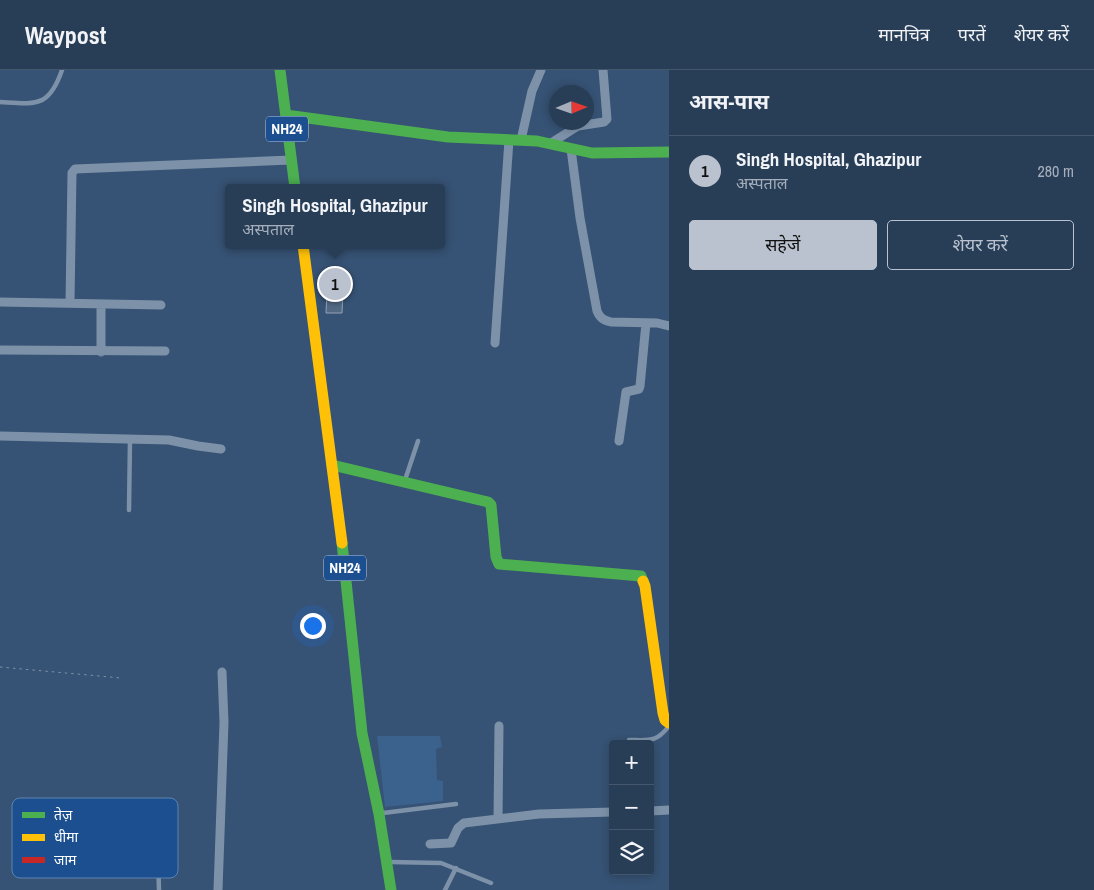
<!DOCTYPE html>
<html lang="hi">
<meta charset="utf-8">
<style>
:root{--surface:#283e57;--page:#344961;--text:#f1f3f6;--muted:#a5aeba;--line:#44576d;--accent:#b9c2ce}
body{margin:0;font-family:"Archivo Narrow","Noto Sans Devanagari",sans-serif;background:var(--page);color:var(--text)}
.controls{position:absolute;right:15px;bottom:15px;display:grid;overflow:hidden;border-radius:5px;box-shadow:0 2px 8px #0003}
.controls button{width:45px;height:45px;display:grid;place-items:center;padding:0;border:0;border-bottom:1px solid var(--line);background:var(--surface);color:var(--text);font:25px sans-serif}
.compass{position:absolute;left:549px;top:15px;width:45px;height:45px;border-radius:50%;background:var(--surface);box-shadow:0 2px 8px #0003;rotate:88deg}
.you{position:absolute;left:312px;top:555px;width:18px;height:18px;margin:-12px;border:4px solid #fff;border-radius:50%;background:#1a73e8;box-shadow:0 0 0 8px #1a73e833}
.badge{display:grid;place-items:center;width:32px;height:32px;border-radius:50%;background:var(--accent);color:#111;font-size:16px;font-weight:700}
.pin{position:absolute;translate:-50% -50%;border:2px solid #fff;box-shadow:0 1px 5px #0006}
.popup{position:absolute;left:225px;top:114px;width:220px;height:65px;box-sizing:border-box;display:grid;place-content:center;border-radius:5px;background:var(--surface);filter:drop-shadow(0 1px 4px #0005);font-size:16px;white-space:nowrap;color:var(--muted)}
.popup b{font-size:19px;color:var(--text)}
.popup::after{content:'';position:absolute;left:50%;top:100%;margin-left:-10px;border:10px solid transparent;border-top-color:var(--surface)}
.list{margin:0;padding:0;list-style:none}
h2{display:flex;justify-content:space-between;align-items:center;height:65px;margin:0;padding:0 20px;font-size:21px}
h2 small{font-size:16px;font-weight:400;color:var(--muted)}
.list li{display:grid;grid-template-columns:32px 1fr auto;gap:15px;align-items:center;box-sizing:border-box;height:70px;padding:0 20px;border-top:1px solid var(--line)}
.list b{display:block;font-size:19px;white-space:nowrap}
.list p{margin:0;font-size:16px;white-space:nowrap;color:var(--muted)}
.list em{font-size:16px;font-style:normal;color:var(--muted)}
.actions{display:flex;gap:10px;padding:15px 20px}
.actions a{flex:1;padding:11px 0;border:1px solid var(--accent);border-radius:5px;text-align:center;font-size:18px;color:var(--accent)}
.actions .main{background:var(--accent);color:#111}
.icon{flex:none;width:28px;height:28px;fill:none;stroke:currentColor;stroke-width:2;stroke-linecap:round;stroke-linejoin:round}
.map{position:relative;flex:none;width:669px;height:820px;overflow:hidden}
header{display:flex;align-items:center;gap:30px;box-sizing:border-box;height:70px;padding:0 25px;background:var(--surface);border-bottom:1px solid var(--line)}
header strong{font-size:24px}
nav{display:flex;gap:28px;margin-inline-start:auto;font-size:18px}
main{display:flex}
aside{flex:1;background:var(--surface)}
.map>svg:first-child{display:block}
.water{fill:#3b618d}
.building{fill:#526984;stroke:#92a2b6}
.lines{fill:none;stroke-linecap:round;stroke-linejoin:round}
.path{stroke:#7d92a8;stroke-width:1;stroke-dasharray:2.5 4;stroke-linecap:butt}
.lane{stroke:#7d92a8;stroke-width:4.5}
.street{stroke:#7d92a8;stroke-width:9}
.fast{stroke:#4caf50;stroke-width:11}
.slow{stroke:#ffc107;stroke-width:11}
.labels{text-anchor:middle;stroke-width:4.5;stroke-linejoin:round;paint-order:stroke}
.shield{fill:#1b4f8f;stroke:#bbcadd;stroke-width:1}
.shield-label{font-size:15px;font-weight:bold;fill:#fff}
.key{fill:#1b4f8f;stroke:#5f84b1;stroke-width:1}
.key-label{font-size:14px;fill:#fff}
</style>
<header>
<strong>Waypost</strong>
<nav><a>मानचित्र</a><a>परतें</a><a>शेयर करें</a></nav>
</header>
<main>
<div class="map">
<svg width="669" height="820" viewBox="0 0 669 820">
<rect width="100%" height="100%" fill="#365274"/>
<path class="water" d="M377,666H440L442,677L436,679L437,710L443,711V731L385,737Z"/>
<path class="building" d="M328,198L344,199L342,243H326Z"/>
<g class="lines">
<path class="path" d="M0,597L121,608"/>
<path class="lane" d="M0,32C36,34 49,38 62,0
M405,410L418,371
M129,440L130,369
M629,670C649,670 656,673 669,656
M383,743L456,734
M157,753L159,820
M390,792L441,793L491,813
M445,820L456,798"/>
<path class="street" d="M521,70L532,21L541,0
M551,73L578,56L604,52L607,49L603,0
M571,79L580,148L597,241C600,248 603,250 611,252L657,253L669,256
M0,232L161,235
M70,233L72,103L75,99L291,90
M101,234V282
M495,273L509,70
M0,280L165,281
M0,366L169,370L198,376L221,379
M619,371L626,322L639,319L640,316L646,253
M650,741L669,740
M498,749L499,656
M430,774L451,773L458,758L464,753L539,744L613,742
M218,820L224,652L222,602"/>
<path class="fast" d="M280,0L295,118
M286,45L448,67L537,71L592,83L669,82
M332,395L488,432L491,435L496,487L499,494L641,506L643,511
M342,473L362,663L379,744L391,820"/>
<path class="slow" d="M303,175L342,473
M643,511L645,516L663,643L665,650L669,653"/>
</g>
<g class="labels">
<g class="shield">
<rect x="266" y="46.5" width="42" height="25" rx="4"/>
<rect x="324" y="485.5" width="42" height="25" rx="4"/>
</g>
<g class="shield-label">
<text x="287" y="64">NH24</text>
<text x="345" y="503">NH24</text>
</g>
</g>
<rect x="12" y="728" width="166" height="80" rx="8" class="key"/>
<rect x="22" y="742" width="23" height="6" fill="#4caf50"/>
<rect x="22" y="764" width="23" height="7" fill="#ffc107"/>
<rect x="22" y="787" width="23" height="6" fill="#c62828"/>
<g class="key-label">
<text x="54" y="750">तेज़</text>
<text x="54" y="772">धीमा</text>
<text x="54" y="795">जाम</text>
</g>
</svg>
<div class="controls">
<button>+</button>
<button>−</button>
<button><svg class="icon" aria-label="layers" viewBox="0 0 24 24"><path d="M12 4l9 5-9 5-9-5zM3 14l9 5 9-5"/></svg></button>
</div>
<svg class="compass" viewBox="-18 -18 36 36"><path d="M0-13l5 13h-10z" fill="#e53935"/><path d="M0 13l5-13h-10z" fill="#a5aeba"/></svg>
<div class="you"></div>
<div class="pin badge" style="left:335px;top:214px">1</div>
<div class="popup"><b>Singh Hospital, Ghazipur</b>अस्पताल</div>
</div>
<aside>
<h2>आस-पास<small></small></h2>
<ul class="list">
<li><span class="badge">1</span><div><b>Singh Hospital, Ghazipur</b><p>अस्पताल</p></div><em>280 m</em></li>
</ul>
<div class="actions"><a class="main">सहेजें</a><a>शेयर करें</a></div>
</aside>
</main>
